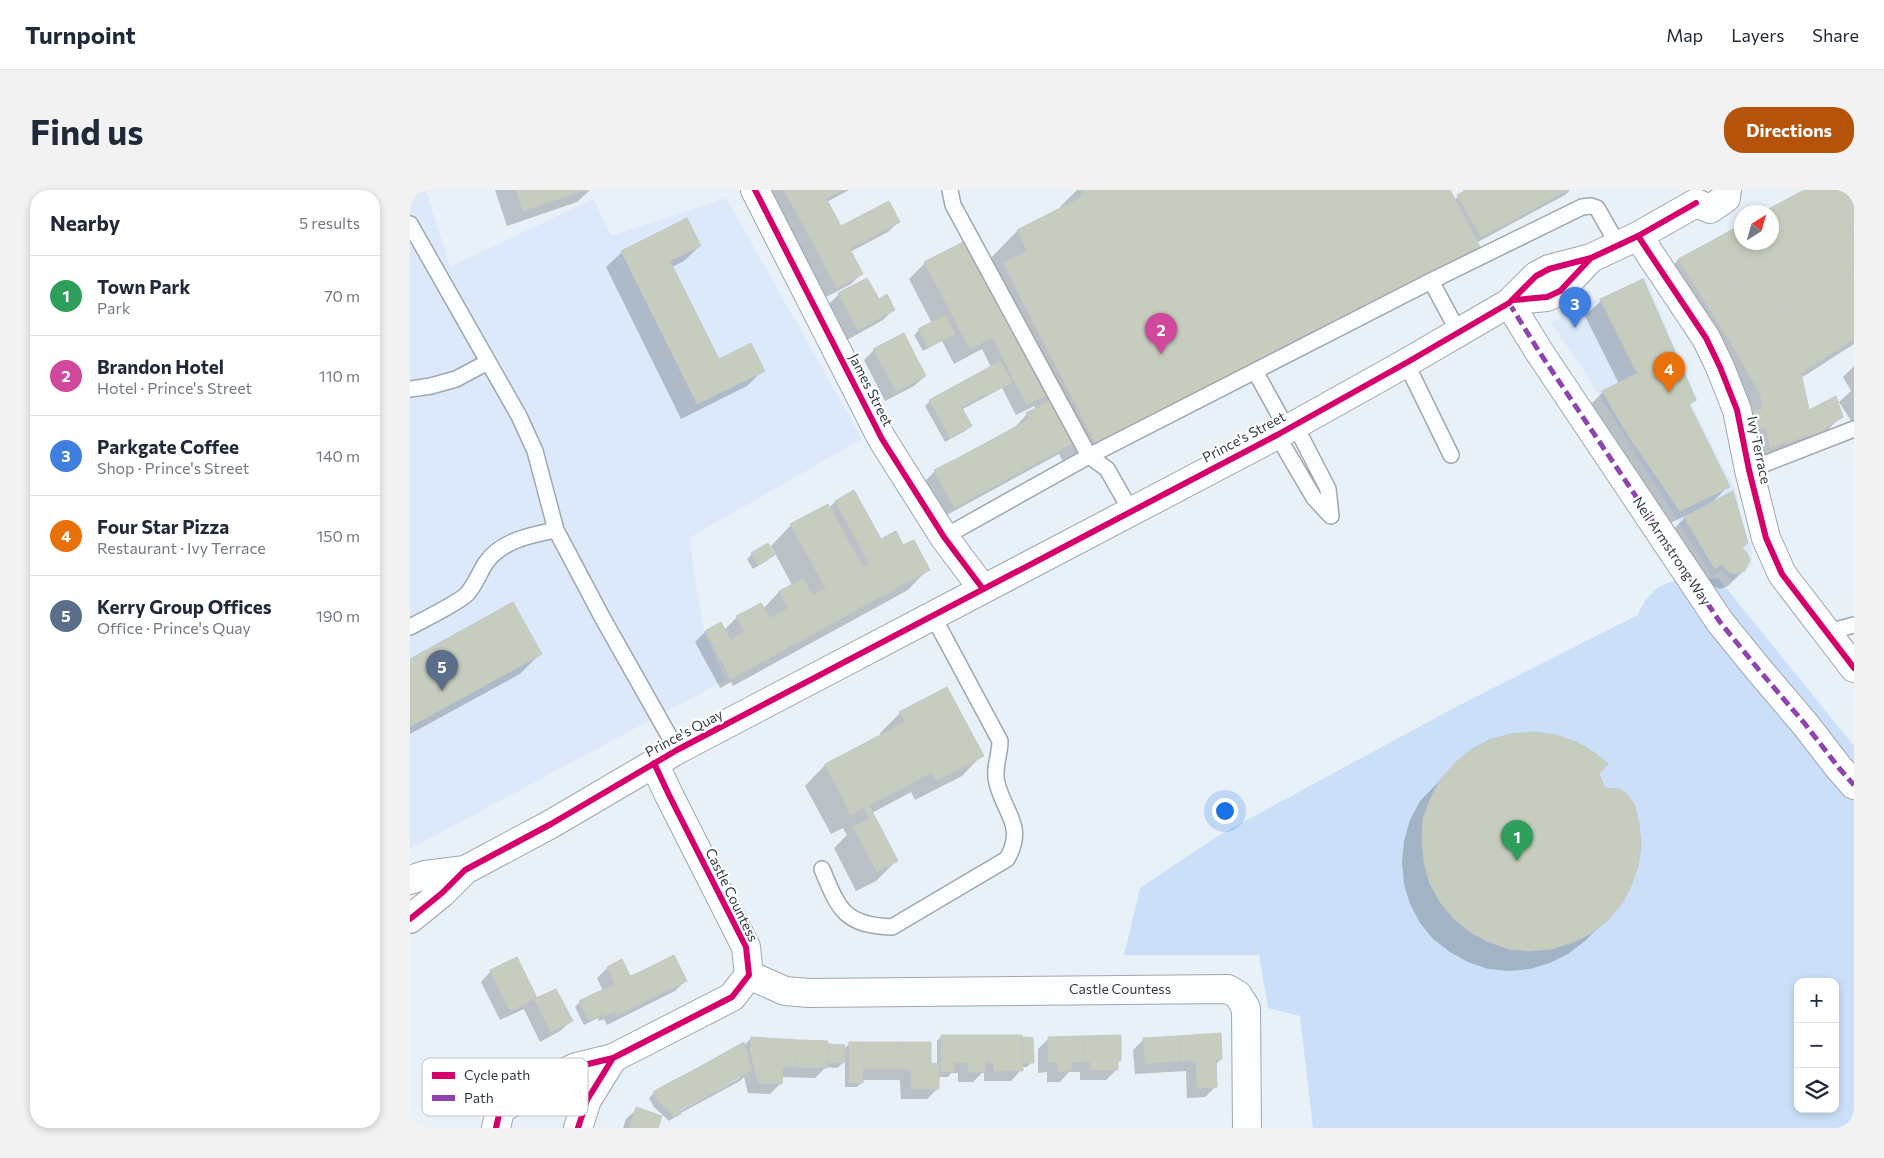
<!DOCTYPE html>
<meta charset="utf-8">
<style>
:root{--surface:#fff;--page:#f2f2f3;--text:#1f2937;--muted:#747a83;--line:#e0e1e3;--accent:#b45309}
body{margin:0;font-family:Commissioner,sans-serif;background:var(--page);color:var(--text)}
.controls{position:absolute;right:15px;bottom:15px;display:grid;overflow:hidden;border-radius:10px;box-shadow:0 2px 8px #0003}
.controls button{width:45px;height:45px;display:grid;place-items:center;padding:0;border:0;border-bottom:1px solid var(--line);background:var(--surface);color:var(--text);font:25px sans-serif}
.compass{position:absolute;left:1324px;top:15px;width:45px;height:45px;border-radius:50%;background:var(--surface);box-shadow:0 2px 8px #0003;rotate:37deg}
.you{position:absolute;left:814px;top:620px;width:18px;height:18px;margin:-12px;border:4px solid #fff;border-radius:50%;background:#1a73e8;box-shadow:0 0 0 8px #1a73e833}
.badge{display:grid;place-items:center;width:32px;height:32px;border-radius:50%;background:var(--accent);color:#fff;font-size:16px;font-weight:700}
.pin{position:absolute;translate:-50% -41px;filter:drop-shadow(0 1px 2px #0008)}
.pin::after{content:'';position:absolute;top:26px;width:18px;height:15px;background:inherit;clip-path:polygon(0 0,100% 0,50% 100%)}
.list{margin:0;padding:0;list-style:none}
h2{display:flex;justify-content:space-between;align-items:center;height:65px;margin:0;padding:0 20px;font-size:21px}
h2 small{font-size:16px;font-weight:400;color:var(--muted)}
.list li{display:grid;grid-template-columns:32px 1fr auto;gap:15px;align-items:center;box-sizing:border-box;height:80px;padding:0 20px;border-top:1px solid var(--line)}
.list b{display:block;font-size:19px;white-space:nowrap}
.list p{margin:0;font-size:16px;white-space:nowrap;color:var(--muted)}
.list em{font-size:16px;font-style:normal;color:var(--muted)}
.icon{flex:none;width:28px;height:28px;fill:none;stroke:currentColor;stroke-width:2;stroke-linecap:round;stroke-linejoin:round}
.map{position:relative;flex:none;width:1444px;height:938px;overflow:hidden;border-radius:20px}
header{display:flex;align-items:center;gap:30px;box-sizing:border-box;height:70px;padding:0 25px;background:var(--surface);border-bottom:1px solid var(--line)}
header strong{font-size:24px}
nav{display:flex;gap:28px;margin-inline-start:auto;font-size:18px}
.intro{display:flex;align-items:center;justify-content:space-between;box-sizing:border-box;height:120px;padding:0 30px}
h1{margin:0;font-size:35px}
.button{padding:12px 22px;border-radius:20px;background:var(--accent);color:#fff;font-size:18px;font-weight:700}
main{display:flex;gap:30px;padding:0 30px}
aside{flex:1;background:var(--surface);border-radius:20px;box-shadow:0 2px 8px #0003}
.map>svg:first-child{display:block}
.built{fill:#dbe9fb}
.green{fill:#cbe0f8;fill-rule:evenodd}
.shadow{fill:#0003;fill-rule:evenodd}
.building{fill:#c7cdbe;stroke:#c3c8c6}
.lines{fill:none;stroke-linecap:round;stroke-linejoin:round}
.lane-casing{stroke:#a0a7af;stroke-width:18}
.street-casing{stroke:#a0a7af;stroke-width:30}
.secondary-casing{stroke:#a0a7af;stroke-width:30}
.lane{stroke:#fcfdfe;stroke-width:15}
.street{stroke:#fcfdfe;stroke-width:28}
.secondary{stroke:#fcfdfe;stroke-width:28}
.quiet{stroke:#8e44ad;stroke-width:5;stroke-dasharray:10 5;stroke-linecap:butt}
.cycleway-casing{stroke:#fff;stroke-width:9}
.cycleway{stroke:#d6006c;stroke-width:6}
.labels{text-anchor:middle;stroke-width:4.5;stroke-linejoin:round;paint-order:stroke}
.street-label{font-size:14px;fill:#333b45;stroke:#fff}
.key{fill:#fff;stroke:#c2c4c7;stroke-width:1}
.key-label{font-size:14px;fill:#333b45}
</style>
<header>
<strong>Turnpoint</strong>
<nav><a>Map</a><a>Layers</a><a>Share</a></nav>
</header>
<div class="intro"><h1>Find us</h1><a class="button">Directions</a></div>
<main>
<aside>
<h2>Nearby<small>5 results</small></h2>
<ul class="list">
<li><span class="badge" style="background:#2e9e5b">1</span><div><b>Town Park</b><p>Park</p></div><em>70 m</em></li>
<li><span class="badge" style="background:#d1479c">2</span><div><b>Brandon Hotel</b><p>Hotel · Prince's Street</p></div><em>110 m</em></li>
<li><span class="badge" style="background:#3f7fe0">3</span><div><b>Parkgate Coffee</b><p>Shop · Prince's Street</p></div><em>140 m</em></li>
<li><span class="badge" style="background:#e8710a">4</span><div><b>Four Star Pizza</b><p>Restaurant · Ivy Terrace</p></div><em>150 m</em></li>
<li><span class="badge" style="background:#5c6f8a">5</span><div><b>Kerry Group Offices</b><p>Office · Prince's Quay</p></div><em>190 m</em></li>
</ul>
</aside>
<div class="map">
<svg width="1444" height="938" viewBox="0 0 1444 938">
<rect width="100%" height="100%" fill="#e8f0f8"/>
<path class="built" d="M0,0H16L40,77L183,9L201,46L316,8L452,249L279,348L293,439L315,490L0,659Z
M1235,87L1288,211L1282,215L1324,298L1342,362V374L1334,384L1322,391L1311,380L1303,387L1169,173L1141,133Z"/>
<path class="green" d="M1308,388L1444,556V938H903L890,826L858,818L849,765H714L730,698L811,644L1042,519L1228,425C1244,385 1271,390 1308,388ZM1388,792H1425V919H1388Z"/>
<path class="shadow" d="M85,0H180L167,12L97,36Z
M359,0H439L417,12L431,38L488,32L478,42L440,62L451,84L441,94L416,107Z
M667,0H1039L1044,10L1054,3L1053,0H1160L1155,5L1066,53L1068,57L1040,84L658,281L649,264L533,327L514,292L525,281L608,237L607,235L617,224L626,219L624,216L606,225L592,198L551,220L560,236L555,241L535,252L515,216L520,211L581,177L572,159L544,174L532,151L513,161L504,145L509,140L522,133L499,89L515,73L580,69L607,41L650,20L651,16Z
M1397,0H1444V154L1391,188L1398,222L1431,226L1416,242L1345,272L1253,86L1268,70L1299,54L1362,52V22H1355Z
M290,56L274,71L262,77L308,171L353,180L337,196L271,229L196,77L212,62Z
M1232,90L1284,210L1279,215L1318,296L1302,313L1331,359L1334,380L1318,396L1310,399L1300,395L1259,344L1277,325L1254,336L1177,218L1193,202L1209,194L1175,126L1191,111Z
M429,104L483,120L473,130L437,150L418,115Z
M464,160L515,186L504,196L475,211L454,170Z
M1444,176V235L1429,212L1441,201L1433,187Z
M444,301L471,351L518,379L498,400L323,496L321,492L310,498L285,452L295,442L310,434L314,440L327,427L353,419L369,402L382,395L361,356L381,335L419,318L425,312Z
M342,364L363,365L358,370L343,379L337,369Z
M102,414L130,464L110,484L0,544V470Z
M490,523L572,565L552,586L505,610L501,602L462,623L487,670L466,691L446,701L424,658L437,645L433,638L421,644L395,596L415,575L471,546L470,543Z
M1046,574L1187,584L1196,730L1175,751L1158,764L1140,773L1120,779L1099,781L1078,779L1058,772L1040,762L1023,749L1010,733L1000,714L994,694L992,672L994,651L1000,630L1010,611Z
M211,771L219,788L276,790L265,801L197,835L194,829L189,831L188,828L174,835L165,817L170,812L193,801L187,788L197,778Z
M81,781L127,809L161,831L150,841L130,852L114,819L90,830L71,792Z
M532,846L611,851L613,849L622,872L617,877H611V880L601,891H574V883H572L563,892H548V883H541L538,887H528V898L517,909H491L490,890H452V892L447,897H435V871L427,878L416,877L405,888L371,887V893L360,904L338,903L334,887L330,891L269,924L259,931L244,917L239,908L244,903L333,854L334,856L341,848L417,857L419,855L433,860L440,853L520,875H527V851ZM330,885V888L264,924L263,922Z
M638,849L710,871L707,873V879L696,890H670V882H659L650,892H637V882L628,883V859Z
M734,849L811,869L805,875L806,896L795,907L777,908L776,881L725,884L723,860Z
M227,919L246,938H213L216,929Z"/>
<path class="building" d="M106,0H175L113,21Z
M374,0H432L387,24Z
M673,0H1040L1070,57L686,254L593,73L617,61L607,40L670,8Z
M1057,0H1097L1111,26L1071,47L1047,5Z
M1097,0H1134L1139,10L1111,26Z
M1134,0H1158L1139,10Z
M1394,0H1418L1444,45V81L1376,117L1344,52H1362V22H1353Z
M1418,0H1444V45Z
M416,8L429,32L400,47L387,24Z
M479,11L490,32L413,73L400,47L429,32L431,36Z
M277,28L291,56L260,71L309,169L341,153L355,181L287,214L211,61Z
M1332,34V52H1344L1357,79L1322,98L1298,53Z
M555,51L601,138L560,159L514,72Z
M1298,53L1322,98L1357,79L1376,117L1318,148L1268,69Z
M440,59L453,84L427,98L413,73Z
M1444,81V149L1391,183L1350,204L1318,148Z
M457,88L469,109L477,104L485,120L448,140L428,103Z
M1233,89L1266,164L1227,183L1190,109Z
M535,125L545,144L518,157L508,139Z
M601,138L636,205L617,215L582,147Z
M494,143L504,163L474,179L463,159Z
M504,163L516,186L486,202L474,179Z
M1266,164L1286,210L1218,245L1192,201Z
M590,171L602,192L576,206L565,185Z
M1391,183L1399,220L1426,206L1433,227L1410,242L1360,258L1356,237L1345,239L1342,220L1353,219L1350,204Z
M565,185L576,204L551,218L541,198Z
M541,198L562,236L540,248L519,210Z
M640,210L663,253L640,266L616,223Z
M1279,214L1320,297L1270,321L1218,245Z
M620,229L640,266L616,279L596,242Z
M596,242L616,279L592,292L572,255Z
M572,255L592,292L568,305L548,268Z
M548,268L568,305L544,318L524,280Z
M444,300L471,349L486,341L493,355L504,350L520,380L476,404L425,311Z
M1323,301L1338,353L1332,358L1337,363L1340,370L1335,380L1327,384L1318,382L1312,374L1305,379L1274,327Z
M418,314L453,377L459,374L476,404L432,428L380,334Z
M358,353L365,365L348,375L341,363Z
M393,388L403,405L415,398L432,428L407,442L381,395Z
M381,395L407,442L388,452L371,422L378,418L369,401Z
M103,412L132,464L1,536L0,469Z
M351,413L360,428L371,422L388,452L365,465L340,419Z
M340,419L365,465L344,476L327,446L335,442L326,426Z
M311,432L321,450L327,446L344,476L321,489L295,441Z
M537,497L574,566L526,591L522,583L459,615L488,671L467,682L443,637L459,629L454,618L441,625L415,574L495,532L489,522Z
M1124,542L1146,545L1166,552L1185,563L1198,574L1189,584L1195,598L1209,599L1217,604L1224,614L1229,634L1231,655L1228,676L1221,696L1211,715L1197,731L1180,744L1161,753L1141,759L1120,761L1099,759L1079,752L1060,742L1044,729L1030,712L1020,694L1014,673L1012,651L1013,629L1020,609L1031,589L1045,573L1062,559L1081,549L1102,544Z
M264,765L277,791L242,808L230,782Z
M107,767L127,808L100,821L80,780Z
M212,769L220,786L230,782L242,808L207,825L195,799L205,794L197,777Z
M146,799L163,831L141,842L124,809Z
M195,799L205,821L194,827L183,804Z
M183,804L193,824L179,831L169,811Z
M811,843L812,869L806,870L807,897L787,898L786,871H770L769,846Z
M531,845H544V882H531Z
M544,845H578V873H575V882H558V873H544Z
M578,845H612L613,881H584V873H578Z
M711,845V871H708V880H680V872H675L674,846Z
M674,846L675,872H661L662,881L648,882L647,872L638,873V847Z
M769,846L770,871L735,874L733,848Z
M341,847L388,850L386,877L373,876L372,894L348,893L340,860Z
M613,847L623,848L624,873H613Z
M388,850L418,851L417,878L386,877Z
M334,852L342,880L298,905L284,880Z
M439,852H453V893H439Z
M453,852H487V879H453Z
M487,852H521V873L529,874V899H501V880L487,879Z
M418,854L435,855L434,873H417Z
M284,880L298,905L269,920L255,895Z
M255,895L271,924L265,927L249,912L243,902Z
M226,917L252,926L248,938H219Z"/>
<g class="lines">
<g class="lane-casing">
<path id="lane" d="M540,0L543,15L679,266L697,279L721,321
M0,34L109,226L125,261L146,340L192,427L267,560
M1021,91L1049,143
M996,173L1041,265
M845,181L877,239
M0,199L21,196L46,189L78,172
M867,245L904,308L921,326L918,299L885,235
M1339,280L1444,239
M534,347L679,266L1021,91L1172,17L1181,16L1187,18L1208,55
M0,437C13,430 48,413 57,404C65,395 69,384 75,374C90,351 120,345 146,340
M1418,442L1444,435
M412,679C429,720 434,735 482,737L597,669C616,636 594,623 587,593C583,578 590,566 590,551L523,426"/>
</g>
<g class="street-casing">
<path id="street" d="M345,0L472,249L534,347L573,399
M1099,113L1130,163L1310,432L1349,480L1395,534L1429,578L1444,595
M339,785L375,801L399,803L818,799L828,805L836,818L837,938
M86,938L90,920L131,894L166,877L203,868L322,807L339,785L336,757L259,605L244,573
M168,938L177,910L203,868"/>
</g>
<g class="secondary-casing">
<path id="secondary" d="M1286,13L1300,19L1316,8L1317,0
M1228,46L1296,148L1310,177L1327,220L1339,280L1356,348L1372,384L1444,478
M1104,110L1137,107L1150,101L1181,68
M0,690L15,685L55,680
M0,729L32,703L55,680L141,634L267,560L867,245L996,173L1099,113L1126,86L1139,79L1181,68L1228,46L1286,13"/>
</g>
<use href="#lane" class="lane"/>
<use href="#street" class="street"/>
<use href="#secondary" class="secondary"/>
<path class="quiet" d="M1099,113L1130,163L1310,432L1349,480L1395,534L1429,578L1444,595"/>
<g class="cycleway-casing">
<path id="cycleway" d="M345,0L472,249L534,347L573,399
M1228,46L1296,148L1310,177L1327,220L1339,280L1356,348L1372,384L1444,478
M1104,110L1137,107L1150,101L1181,68
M0,729L32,703L55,680L141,634L267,560L867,245L996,173L1099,113L1126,86L1139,79L1181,68L1228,46L1286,13
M86,938L90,920L131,894L166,877L203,868L322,807L339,785L336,757L259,605L244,573
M168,938L177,910L203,868"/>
</g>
<use href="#cycleway" class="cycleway"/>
</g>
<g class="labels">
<g class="street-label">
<text transform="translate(461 200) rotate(63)" y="5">James Street</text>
<text transform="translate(834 247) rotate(-28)" y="5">Prince's Street</text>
<text transform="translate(1349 260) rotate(78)" y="5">Ivy Terrace</text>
<text transform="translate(1262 361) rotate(56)" y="5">Neil Armstrong Way</text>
<text transform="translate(274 543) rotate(-28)" y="5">Prince's Quay</text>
<text transform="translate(322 705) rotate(64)" y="5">Castle Countess</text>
<text x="710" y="804">Castle Countess</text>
</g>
</g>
<rect x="12" y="868" width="166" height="58" rx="8" class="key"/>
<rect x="22" y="882" width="23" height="7" fill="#d6006c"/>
<rect x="22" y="905" width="23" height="6" fill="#8e44ad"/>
<g class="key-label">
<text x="54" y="890">Cycle path</text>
<text x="54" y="913">Path</text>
</g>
</svg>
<div class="controls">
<button>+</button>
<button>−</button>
<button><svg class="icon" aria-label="layers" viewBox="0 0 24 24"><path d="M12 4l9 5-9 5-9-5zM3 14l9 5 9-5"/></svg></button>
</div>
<svg class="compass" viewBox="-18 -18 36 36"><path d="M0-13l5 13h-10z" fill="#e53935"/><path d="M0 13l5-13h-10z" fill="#747a83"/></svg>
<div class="you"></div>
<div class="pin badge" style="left:1107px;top:671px;background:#2e9e5b">1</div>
<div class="pin badge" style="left:751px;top:164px;background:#d1479c">2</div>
<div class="pin badge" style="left:1165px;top:138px;background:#3f7fe0">3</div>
<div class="pin badge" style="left:1259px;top:203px;background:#e8710a">4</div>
<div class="pin badge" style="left:32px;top:501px;background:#5c6f8a">5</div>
</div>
</main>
